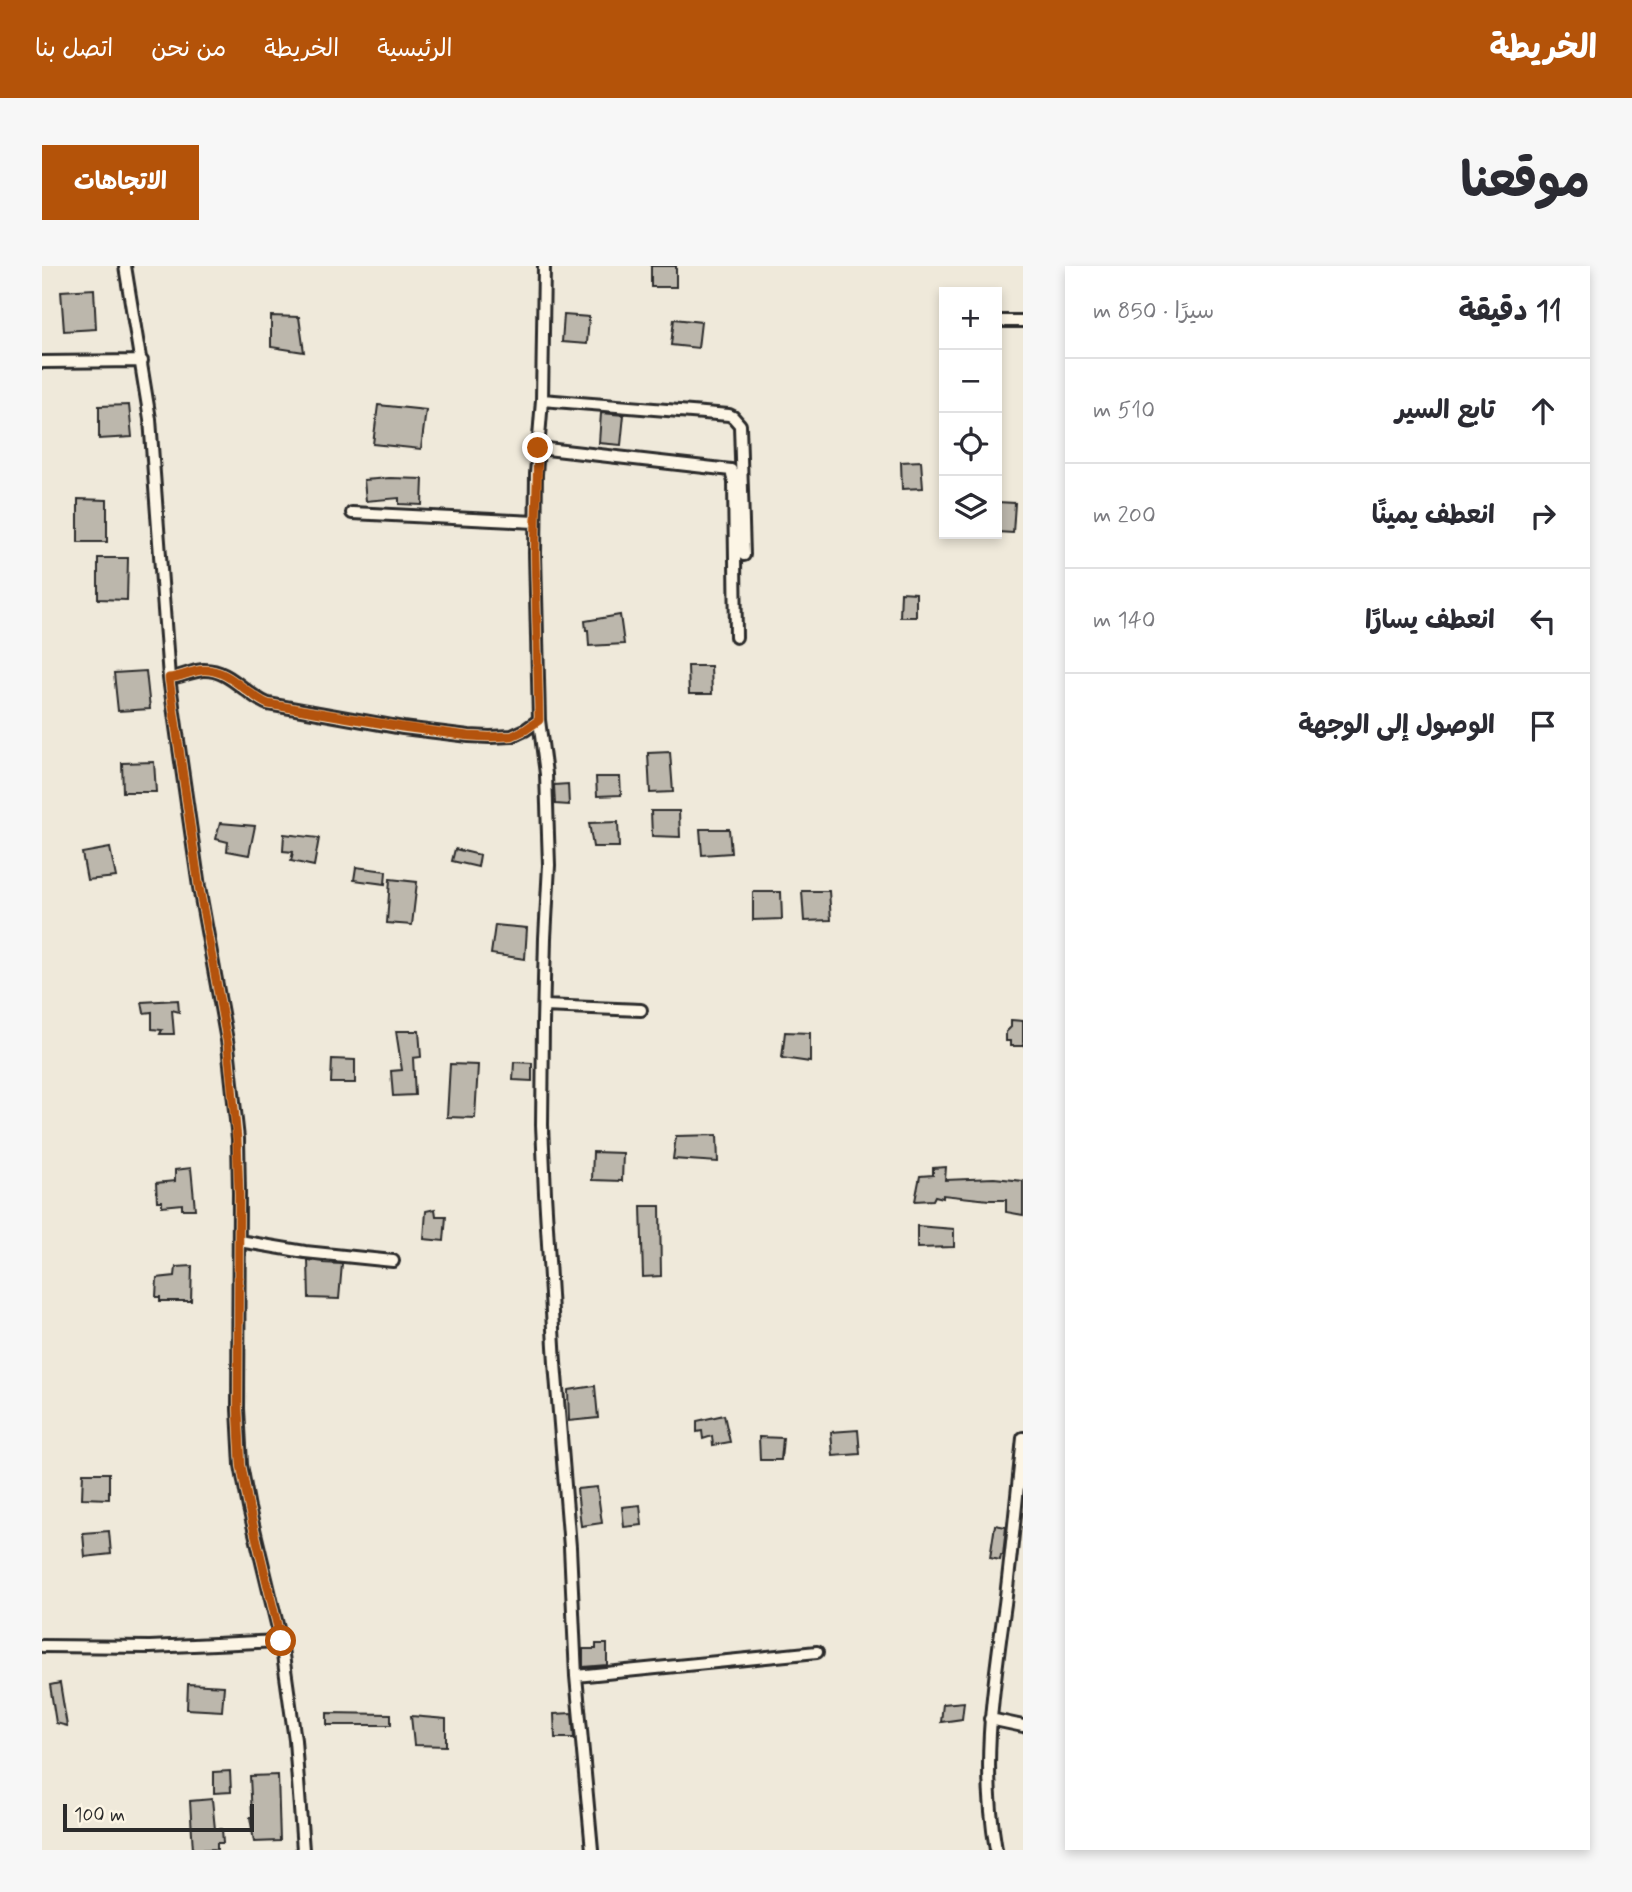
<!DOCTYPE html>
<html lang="ar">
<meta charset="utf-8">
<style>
:root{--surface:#fff;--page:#f7f7f7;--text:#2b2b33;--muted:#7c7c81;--line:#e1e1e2;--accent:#b45309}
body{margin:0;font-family:Mynerve,"Playpen Sans Arabic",sans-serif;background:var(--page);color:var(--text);direction:rtl}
.controls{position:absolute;right:21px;top:21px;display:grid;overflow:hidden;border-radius:0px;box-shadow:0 4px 10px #0003}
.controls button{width:63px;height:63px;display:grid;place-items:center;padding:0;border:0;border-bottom:2px solid var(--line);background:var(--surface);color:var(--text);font:35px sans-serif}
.scale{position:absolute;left:21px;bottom:18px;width:191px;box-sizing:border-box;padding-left:7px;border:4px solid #2b2b2b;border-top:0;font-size:19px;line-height:24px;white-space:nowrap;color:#2b2b2b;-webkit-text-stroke:5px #fcf5e5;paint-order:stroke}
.stop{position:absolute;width:21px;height:21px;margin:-16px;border:5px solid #b45309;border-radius:50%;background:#fff}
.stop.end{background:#b45309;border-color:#fff;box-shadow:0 2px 7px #0008}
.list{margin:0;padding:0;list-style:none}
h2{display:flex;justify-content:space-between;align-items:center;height:91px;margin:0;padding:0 28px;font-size:30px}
h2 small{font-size:23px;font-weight:400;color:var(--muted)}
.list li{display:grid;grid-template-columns:46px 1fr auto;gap:21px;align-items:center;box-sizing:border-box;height:105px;padding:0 28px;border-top:2px solid var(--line)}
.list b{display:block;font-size:26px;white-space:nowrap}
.list em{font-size:23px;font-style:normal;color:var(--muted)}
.icon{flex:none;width:38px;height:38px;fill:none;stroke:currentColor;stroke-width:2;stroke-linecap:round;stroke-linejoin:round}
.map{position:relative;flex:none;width:981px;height:1584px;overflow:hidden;direction:ltr;border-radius:0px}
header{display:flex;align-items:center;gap:42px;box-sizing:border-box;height:98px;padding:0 35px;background:var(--accent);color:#fff}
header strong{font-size:33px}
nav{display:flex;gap:38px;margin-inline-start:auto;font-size:24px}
.intro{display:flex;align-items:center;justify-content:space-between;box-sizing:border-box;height:168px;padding:0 42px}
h1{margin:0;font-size:49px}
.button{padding:18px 32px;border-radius:0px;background:var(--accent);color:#fff;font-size:24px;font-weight:700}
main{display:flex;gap:42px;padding:0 42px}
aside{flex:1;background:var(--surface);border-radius:0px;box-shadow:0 4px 10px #0003}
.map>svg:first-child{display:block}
.building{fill:#bcb7ac;stroke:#2b2b2b;stroke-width:2}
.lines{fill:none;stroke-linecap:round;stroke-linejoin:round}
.minor-casing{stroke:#2b2b2b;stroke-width:16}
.minor{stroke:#fcf5e5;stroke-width:10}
.route{stroke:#b45309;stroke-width:9}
</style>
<header>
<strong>الخريطة</strong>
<nav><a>الرئيسية</a><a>الخريطة</a><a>من نحن</a><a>اتصل بنا</a></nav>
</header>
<div class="intro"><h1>موقعنا</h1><a class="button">الاتجاهات</a></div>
<main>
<aside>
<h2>11 دقيقة<small>سيرًا · 850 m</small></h2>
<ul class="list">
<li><svg class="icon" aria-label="ahead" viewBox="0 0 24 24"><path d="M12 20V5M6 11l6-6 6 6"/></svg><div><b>تابع السير</b></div><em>510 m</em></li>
<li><svg class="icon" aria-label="right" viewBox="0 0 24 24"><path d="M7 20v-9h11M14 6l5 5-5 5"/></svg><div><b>انعطف يمينًا</b></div><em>200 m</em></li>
<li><svg class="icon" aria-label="left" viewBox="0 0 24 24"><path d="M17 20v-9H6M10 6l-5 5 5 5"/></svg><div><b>انعطف يسارًا</b></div><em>140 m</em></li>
<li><svg class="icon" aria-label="arrive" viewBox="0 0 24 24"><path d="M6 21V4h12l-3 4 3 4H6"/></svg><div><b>الوصول إلى الوجهة</b></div></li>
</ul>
</aside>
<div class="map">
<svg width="981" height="1584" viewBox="0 0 981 1584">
<rect width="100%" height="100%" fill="#efe9da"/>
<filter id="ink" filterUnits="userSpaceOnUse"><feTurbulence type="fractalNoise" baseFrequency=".0143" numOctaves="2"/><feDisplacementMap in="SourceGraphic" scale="14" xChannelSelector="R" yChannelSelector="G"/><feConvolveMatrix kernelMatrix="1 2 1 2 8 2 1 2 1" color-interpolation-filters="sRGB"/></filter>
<g filter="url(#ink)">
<path class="building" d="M609,0H634V21H609Z
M52,23L54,63L22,65L19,25Z
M522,49L547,51L545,78L520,76Z
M229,50L257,51L262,86L229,81Z
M632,53L659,56L656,82L629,79Z
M87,139L90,171L57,173V140Z
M336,139L384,144L379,183L331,178Z
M559,147L582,149L579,179L557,177Z
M879,195L881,222L860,223L859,196Z
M348,212L381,213L380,239L357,238V232L324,235L322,214Z
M36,233L65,234V276H36Z
M955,236L973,237L971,267L955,266Z
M56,292H86L85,334L56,333Z
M859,326L874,327V351H858Z
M578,349L582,378L547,380L546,364H544L543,355Z
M646,400H669L670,428H647Z
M104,405L108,443L76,445L72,407Z
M628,486L631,526L608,527L606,487Z
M112,496L114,526H81L80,497Z
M554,511H578L579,529L555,530Z
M526,518L527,539L513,538L512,519Z
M609,545H637L638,571L610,570Z
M576,556L577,581H551L547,557Z
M178,557L213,560L207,589L185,585L186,576L174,573Z
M658,563H687L689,587L660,589Z
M242,568L277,572L272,600L249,595L251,586L241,585Z
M68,582L74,611L45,614L40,587Z
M413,583L438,589L436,601L410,595Z
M314,601L344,605L343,618L312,614Z
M348,613L375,616L370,659L345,657Z
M760,625H787L789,654L762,655Z
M711,626H739L740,653L711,654Z
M453,659L485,662L483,693L449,688Z
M136,734L137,746L130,744L132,768H118L120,764L110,763V746L102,747L100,736Z
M969,754L981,755V780H968V775H964V766L969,761Z
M354,765H377L379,791L371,792L373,829L351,830L349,805L360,804Z
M743,766L768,767V796L740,792Z
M290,793L313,794V817H289Z
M472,796L490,797V815L471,814Z
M408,798L436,799L433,852L405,851Z
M675,869L676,896L631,893L634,870Z
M551,886L581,887L580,915L550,914Z
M904,901L903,914L952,912L981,915V949L964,946V934H947L901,929V932L893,930L891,934L873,935L878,910L891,909V902Z
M149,902L153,943H140V938L120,940V935H115L114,917L133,915V904Z
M599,940H618L619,1010L601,1011Z
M393,943L394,950H404L402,975L382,973L384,945Z
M875,960L912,963V981L875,982Z
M266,994L281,996V997L300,998L297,1033L267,1032Z
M150,1000L149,1035H118V1031H114L115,1012L133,1010L134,1001Z
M553,1120L556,1152L527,1155L526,1124Z
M682,1149L688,1176L671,1179L670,1170L661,1173L660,1165L655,1166V1155Z
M816,1164L818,1188L791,1190L789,1166Z
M717,1171L741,1172L739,1194H718Z
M41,1207H67V1233L40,1232Z
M555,1221L560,1257L539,1260L535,1223Z
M598,1239L600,1259L582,1261L580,1241Z
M953,1259L964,1261L961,1289H959L958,1294L948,1292Z
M67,1265L69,1288L43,1291L41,1267Z
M554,1378H565V1399L541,1401V1383H554Z
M18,1417L25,1460L14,1457L8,1419Z
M146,1418L182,1420L180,1445L145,1443Z
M922,1436L920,1453L899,1456L901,1438Z
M285,1447L349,1448V1459H285Z
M530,1447L532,1472H513L512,1448Z
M369,1450L404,1453V1480L372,1479Z
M188,1505L189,1526L172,1527V1506Z
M236,1509L238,1575L212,1576L208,1551H210L208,1510Z
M170,1533L173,1563H180L181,1577H175V1583L151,1584L148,1535Z"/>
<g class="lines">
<g class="minor-casing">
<path id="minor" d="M83,0L108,153L127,412L157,621L186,780L196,873L197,927L196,1143L199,1199L207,1242L239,1375L253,1474L261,1584
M502,0L500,134L494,208L493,287L497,454L504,508L507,599L503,672L501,757L500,859L503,927L513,1097L528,1281L534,1410L550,1584
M955,55H981
M0,96L100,95
M500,134L687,149L691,151L698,159L702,289
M496,182L689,204L692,216L694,371
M310,247L493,256
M127,412C139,411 149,405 161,404C188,403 203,429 226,438L361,462L427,470L448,471L470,470L483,464L497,454
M502,740L599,744
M197,975L263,986L351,995
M0,1380L108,1381L239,1375
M534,1410L775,1386
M948,1453L981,1460
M954,1584C939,1497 951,1424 963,1338C970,1283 975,1228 981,1172"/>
</g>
<use href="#minor" class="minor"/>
</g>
</g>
<g class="lines" filter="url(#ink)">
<path class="route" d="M239,1375L207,1242L199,1199L196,1143L197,928L195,873L186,780L157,621L127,412C139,411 149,405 161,404C188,403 203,428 226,438L360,461L427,470L447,471L470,470L483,464L497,454L493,288L496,182"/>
</g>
</svg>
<div class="controls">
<button>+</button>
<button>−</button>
<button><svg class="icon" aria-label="locate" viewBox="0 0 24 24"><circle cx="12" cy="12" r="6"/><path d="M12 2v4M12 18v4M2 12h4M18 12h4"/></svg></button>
<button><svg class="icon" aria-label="layers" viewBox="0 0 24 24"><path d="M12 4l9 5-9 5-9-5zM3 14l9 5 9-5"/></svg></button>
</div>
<div class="scale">100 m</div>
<div class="stop" style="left:239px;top:1375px"></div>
<div class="stop end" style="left:496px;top:182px"></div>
</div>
</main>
